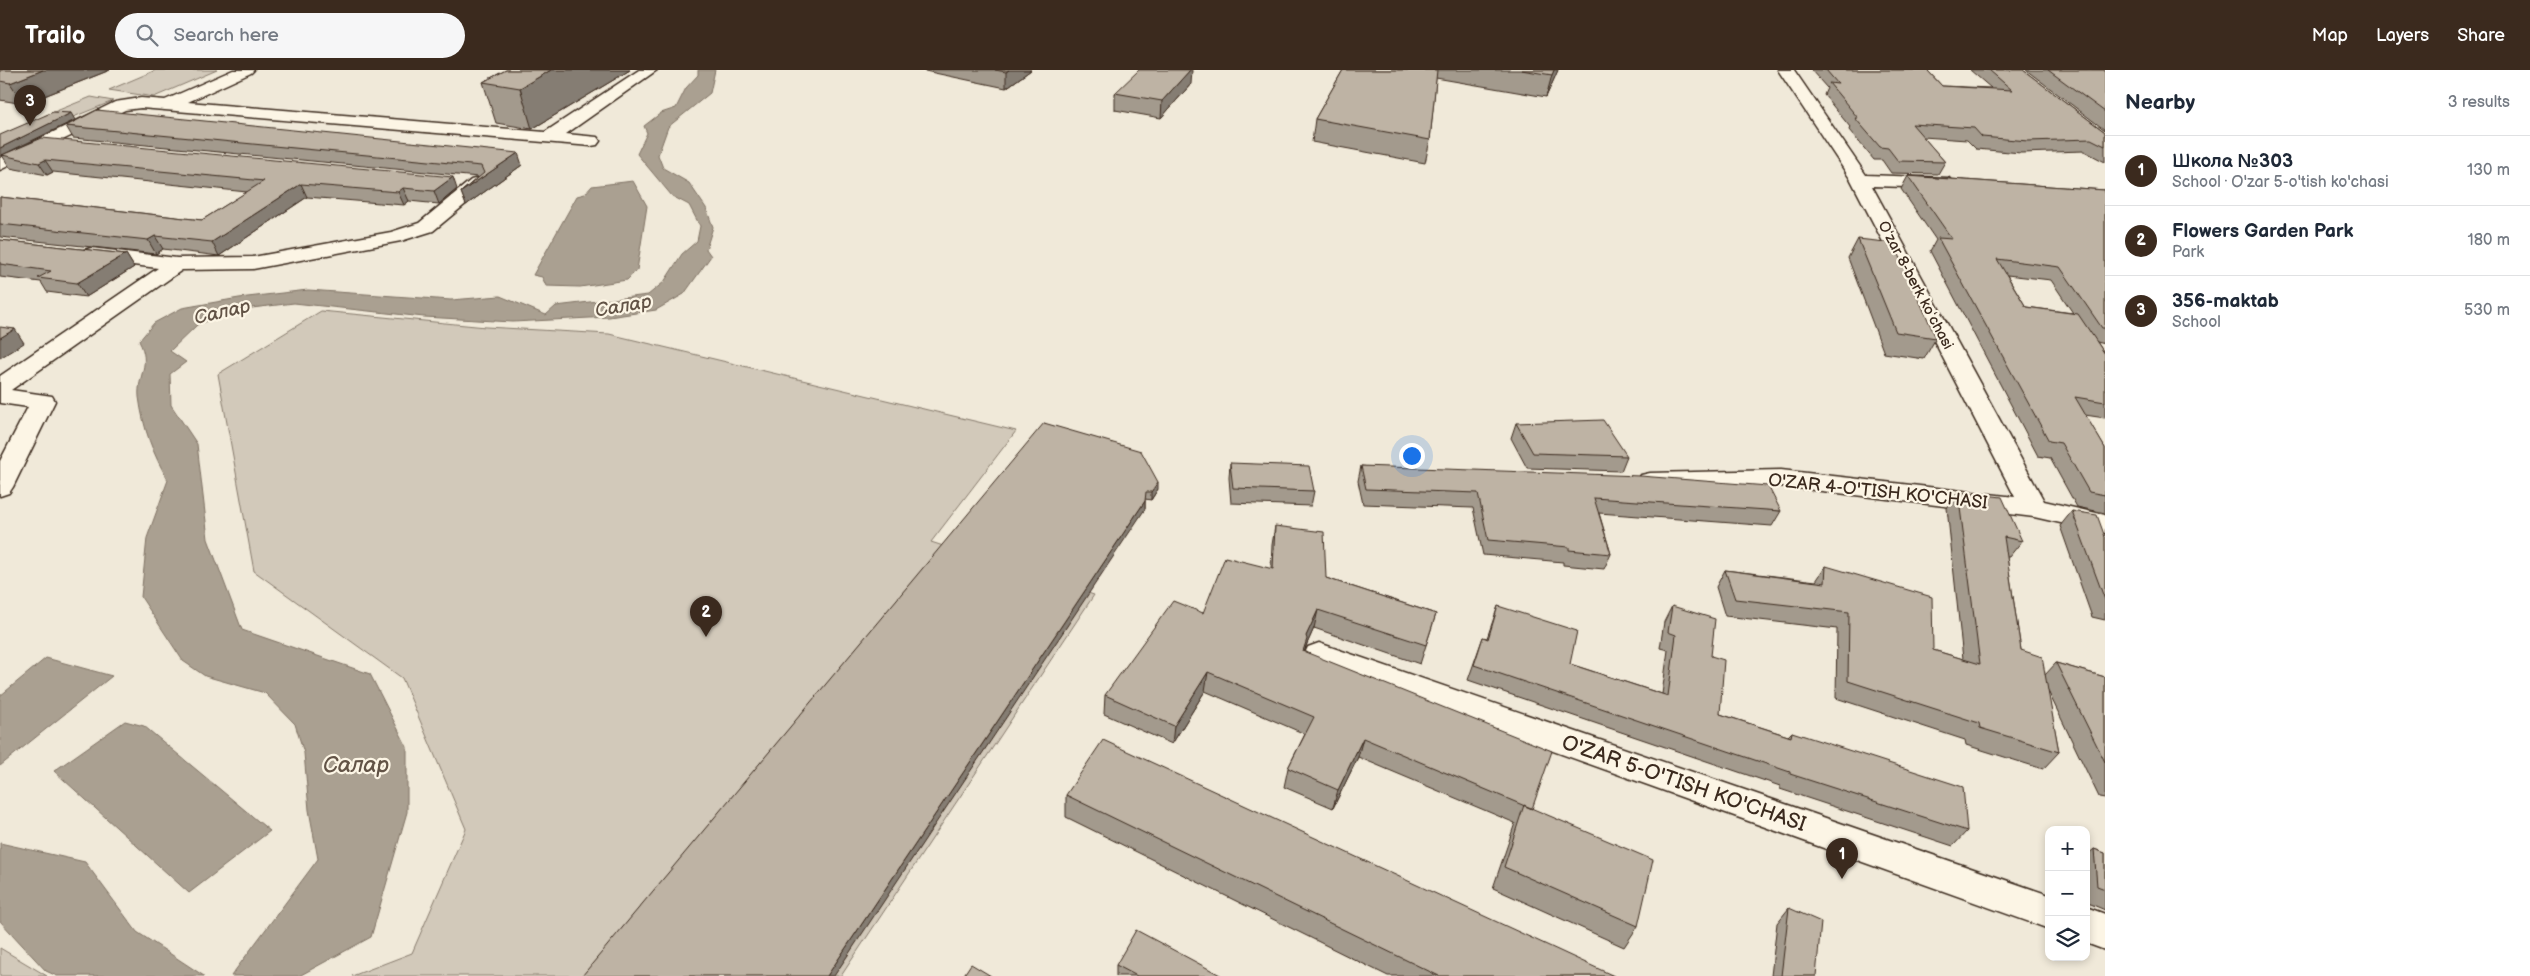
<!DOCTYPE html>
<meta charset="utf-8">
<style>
:root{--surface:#fff;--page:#f6f6f7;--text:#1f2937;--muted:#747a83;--line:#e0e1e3;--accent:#3b2a1e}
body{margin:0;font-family:"Balsamiq Sans",sans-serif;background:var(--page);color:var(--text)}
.controls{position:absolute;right:15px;bottom:15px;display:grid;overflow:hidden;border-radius:10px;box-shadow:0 2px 8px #0003}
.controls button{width:45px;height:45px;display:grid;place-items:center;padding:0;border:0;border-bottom:1px solid var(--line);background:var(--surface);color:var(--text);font:25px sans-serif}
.you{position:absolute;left:1411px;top:385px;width:18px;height:18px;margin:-12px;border:4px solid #fff;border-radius:50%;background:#1a73e8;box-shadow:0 0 0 8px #1a73e833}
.badge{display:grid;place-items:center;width:32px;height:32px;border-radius:50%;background:var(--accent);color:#fff;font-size:16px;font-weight:700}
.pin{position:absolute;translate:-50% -41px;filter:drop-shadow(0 1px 2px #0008)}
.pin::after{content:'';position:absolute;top:26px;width:18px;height:15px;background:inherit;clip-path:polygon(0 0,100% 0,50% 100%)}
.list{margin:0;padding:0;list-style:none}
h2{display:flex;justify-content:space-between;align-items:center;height:65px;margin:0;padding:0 20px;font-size:21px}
h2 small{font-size:16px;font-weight:400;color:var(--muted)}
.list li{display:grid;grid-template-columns:32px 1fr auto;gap:15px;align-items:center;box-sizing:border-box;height:70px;padding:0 20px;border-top:1px solid var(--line)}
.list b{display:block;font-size:19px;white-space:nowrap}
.list p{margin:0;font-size:16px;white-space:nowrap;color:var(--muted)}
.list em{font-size:16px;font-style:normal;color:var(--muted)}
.icon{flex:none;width:28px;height:28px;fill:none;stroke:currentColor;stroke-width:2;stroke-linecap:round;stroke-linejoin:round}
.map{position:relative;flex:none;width:2105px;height:906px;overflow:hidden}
header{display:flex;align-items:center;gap:30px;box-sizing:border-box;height:70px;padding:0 25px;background:var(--accent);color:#fff}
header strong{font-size:24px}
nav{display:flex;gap:28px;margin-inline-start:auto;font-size:18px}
.search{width:350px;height:45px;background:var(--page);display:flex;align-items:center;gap:12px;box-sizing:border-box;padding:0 18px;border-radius:28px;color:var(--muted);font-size:19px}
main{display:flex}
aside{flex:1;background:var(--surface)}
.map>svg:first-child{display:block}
.green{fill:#d2c9ba;stroke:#867a6c}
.water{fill:#aaa091;stroke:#7e7163}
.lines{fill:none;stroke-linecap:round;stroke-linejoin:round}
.minor-casing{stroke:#3b2a1e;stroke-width:3}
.minor{fill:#fcf5e5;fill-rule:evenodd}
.wall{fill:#a39a8d;stroke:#3b2a1e;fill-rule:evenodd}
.shaded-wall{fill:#857d73;stroke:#3b2a1e}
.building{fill:#beb3a4;stroke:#3b2a1e}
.labels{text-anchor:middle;stroke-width:4.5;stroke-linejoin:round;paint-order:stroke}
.far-street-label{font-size:15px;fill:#3b2a1e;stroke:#fcf5e5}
.street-label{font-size:18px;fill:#3b2a1e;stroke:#fcf5e5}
.water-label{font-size:19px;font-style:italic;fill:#625346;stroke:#fcf5e5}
.near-street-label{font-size:21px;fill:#3b2a1e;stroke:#fcf5e5}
.near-water-label{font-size:22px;font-style:italic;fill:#625346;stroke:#fcf5e5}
</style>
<header>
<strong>Trailo</strong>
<div class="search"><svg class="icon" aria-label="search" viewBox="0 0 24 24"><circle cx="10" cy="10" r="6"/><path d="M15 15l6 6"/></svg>Search here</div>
<nav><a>Map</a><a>Layers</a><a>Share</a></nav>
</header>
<main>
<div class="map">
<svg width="2105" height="906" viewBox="0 0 2105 906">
<rect width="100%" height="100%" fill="#f0e9d9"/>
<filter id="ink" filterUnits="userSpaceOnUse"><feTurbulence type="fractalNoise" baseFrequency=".02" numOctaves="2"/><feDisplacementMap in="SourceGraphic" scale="10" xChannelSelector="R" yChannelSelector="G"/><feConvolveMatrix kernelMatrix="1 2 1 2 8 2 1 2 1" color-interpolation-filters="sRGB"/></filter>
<g filter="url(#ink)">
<path class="green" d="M156,0H217L154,27L109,20Z
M91,27L113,31L66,50L44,46Z
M321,241L486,257L609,264L1016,361L931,472L1094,525L841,906H352L412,883L466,759L402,608L254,501L218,304Z
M0,878L47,906H0Z"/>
<path class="water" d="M698,0H715L710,23L668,57L658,85L663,98L689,113L706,138L713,157L706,179L711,186L684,224L656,240L609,247L513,252L424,247L294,233L235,240L197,255L170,281L186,292L170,304L171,335L197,374L208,469L242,560L370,604L407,677V742L371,867L299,906H231L318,789L309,740L304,683L295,654L265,623L205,606L183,591L141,527L147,468L168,410C153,384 143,358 139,327C137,305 152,295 139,271L154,253L182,238L239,228L308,220L451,230L500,226L546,245L556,236L648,225L664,212L682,184L697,171L700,156L689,135L672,126L637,84L647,63L644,56L661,43L676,38L686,18L698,5Z
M633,111L647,136L637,200L627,210L580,217L546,216L542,207L533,205L577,126L585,124L592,116Z
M46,588L112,606L0,696V626Z
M125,651L144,656L270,761L189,823L54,701Z
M0,773L85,792L137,862L204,906H57L46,901L0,851Z"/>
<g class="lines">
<g class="minor-casing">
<path id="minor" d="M233,0H254L251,3L188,32L545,62L639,0H657L566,64L597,67L600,71L597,75L591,76L141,38L125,40L0,100V88L115,32L141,28L165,30Z
M1778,0H1794L1866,105L1949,108L1951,112L1949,116L1942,118L1872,116L2044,431L2105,445V463L2034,447L1781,416L1650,419L1641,417L1637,411L1641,405L1650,403L1781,400L2015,427L1851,110Z
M478,108L485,110L487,114L485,118L433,161L401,171L253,199L182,200L11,320L52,326L55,331L13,417L9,423L0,426V391L28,337L0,333V306L158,198L91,190L84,188L81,184L84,180L91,178L177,188L253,187L391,162L419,153L471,110Z
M1319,573L2049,825V859L1308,593L1304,585L1308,577Z
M2086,837L2105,844V880L2086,873Z"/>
</g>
<use href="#minor" class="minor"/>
</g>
<path class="wall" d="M0,0H110L24,34L0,30Z
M506,0H630L532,59L496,53L483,12Z
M925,0H1031L1006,18L925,1Z
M1343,0H1558L1546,27L1436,8L1430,70L1425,93L1312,72L1315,49Z
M1811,0H1927L1942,16L1991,18L1970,0H2023L2105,62V92L2084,81L2021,83L1976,79L1967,70L1923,67L1945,92L1938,104L1891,103L1882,90H1874L1849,60L1850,57L1824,25L1827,18Z
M2026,0H2105V60Z
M1191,14L1161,48L1115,40V23Z
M66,56L522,95L466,135L461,122L478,107L73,68Z
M2,85L457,119L439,134L409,131L404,135L307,127L219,186L163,179L156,184L0,167V127L202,150L247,122L53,102L47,105L10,98Z
M1908,106L2105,120V274L2097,272L2105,284V348L2085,345L2105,378V443L2077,437L2050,388L2038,386L1930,181L1936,170L1901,119ZM2007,205L2051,210L2073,243L2026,237Z
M1858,169L1936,268L1924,289L1884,283L1848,188Z
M0,170L126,184L134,197L86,227L47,222L41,212L0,207Z
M1044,353L1158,419L1151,430L1145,429V439Z
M1516,353L1627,386L1621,401L1527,398L1511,368Z
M1230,393L1314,421L1311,436L1231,433L1229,408Z
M1361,396L1781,441L1772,456L1599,443L1611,484L1604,499L1563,495V492L1483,485L1473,438L1363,434L1358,411Z
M1958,422L2022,471L2009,487H2007L2021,580L2045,605L2056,593L2105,607V728L2099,727L2047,619L2059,682L2043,699L1966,675L1965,670L1836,628L1837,559L1725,546L1716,517L1725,500L1816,511L1826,496L1933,580L1963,589L1947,438Z
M2072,441L2105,467V550L2092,547L2060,456Z
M1275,456L1326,508L1436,544L1420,594L1314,558L1306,576L1305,581L1532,739L1638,856L1624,877L1493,818L1515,753L1358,687L1333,738L1284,717L1288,698L1305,664L1205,621L1172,674L1104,644L1105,625L1203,543L1271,498L1272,475Z
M1498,536L1570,594L1662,624L1668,580L1660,578L1664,552L1672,536L1711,586L1720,644L1788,666L1792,662L1967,761L1953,776L1780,719V716L1468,610L1483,567L1487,568Z
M1066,725L1614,906H1388L1066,747Z
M2094,779L2105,783V840L2086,832V786Z
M1789,838L1816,906H1771L1777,853Z
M1116,895L1222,906H1116Z"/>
<path class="shaded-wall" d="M43,0H110L24,34L10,13Z
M551,0H630L532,59L520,18Z
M1009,0H1031L1006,18V2Z
M1190,0H1192L1191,14L1161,48L1162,31Z
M1554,0H1558L1546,27L1552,5Z
M71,43L75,50L0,86V78Z
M518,83L522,95L466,135L461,122Z
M45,90L53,102L47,105L39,93Z
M453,107L457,119L439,134L434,121Z
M301,114L307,127L219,186L212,172Z
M403,118L409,131L404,135L398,122Z
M155,166L163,179L156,184L148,170Z
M126,184L134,197L86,227L77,213Z
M15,259L24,273L0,288V268Z
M1158,412V419L1151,430V422Z
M1145,431V439L834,906H827Z
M1318,540L1314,558L1306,576L1303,588L1299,599L1306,566Z
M1208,602L1205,621L1172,674L1174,656Z
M1363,668L1358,687L1333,738L1338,720Z"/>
<path class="building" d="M0,0H43L10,13L0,11Z
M506,0H551L520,18L483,12Z
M995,0H1009L1006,2Z
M1139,0H1190L1162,31L1115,23Z
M1343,0H1437L1430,70L1315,49Z
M1521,0H1554L1552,5Z
M1826,0H1927L1942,16L2012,20L1989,0H2023L2105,62V76L2091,69L2028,71L1982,67L1974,58L1912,54L1945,92L1898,91L1888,78L1880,77L1855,48H1858L1829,13L1838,14Z
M2048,0H2105V42Z
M97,40L518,83L461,122L484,103L481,96L66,56Z
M53,42L71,43L0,78V65Z
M42,68L453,107L434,121L403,118L398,122L301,114L212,172L155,166L148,170L0,154V127L202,150L264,111L45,90L39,93L2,85Z
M1908,106L2105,120V258H2102L2060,197L1997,189L2026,237L2078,244L2105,284V332L2075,327L2105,378V425L2089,422L2061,373L2049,371L1938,168L1952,169Z
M1858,169L1894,173L1936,268L1896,262Z
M0,170L126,184L77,213L38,208L51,201L0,194Z
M0,257L15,259L0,268Z
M1603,350L1627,386L1533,383L1516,353Z
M1044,353L1141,381L1158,412L1151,422H1146L1145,431L827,906H582Z
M1230,393L1309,396L1314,421L1233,418Z
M1361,396L1640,406L1768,416L1781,441L1594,428L1611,484L1569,480V477L1488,470L1478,423L1366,419Z
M1958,422L2002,427L2022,471L2004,467L2021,580L2042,587L2059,682L1980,658L1979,653L1848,611L1849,542L1735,529L1725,500L1825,513L1826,496L1932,527L1933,580L1980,594Z
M2072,441L2097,445L2105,467V530Z
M1275,456L1324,462L1326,508L1436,544L1426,575L1318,540L1306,566L1307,569L1303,581L1552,681L1532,739L1363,668L1338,720L1288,698L1314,647L1208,602L1174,656L1105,625L1173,531L1203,543L1225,487L1273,499Z
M1498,536L1577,561L1570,594L1668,626L1676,565L1668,562L1672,536L1715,549L1711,586L1724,590L1720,644L1791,667L1792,662L1963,717L1967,761L1790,704V702L1474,595L1483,567L1488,569Z
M2056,593L2105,607V692Z
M1103,670L1614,906H1439L1066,725Z
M1524,735L1653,790L1638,856L1504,797Z
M2094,779L2105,783V819L2097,816Z
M1789,838L1821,852L1816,906H1781Z
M1136,860L1222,906H1137L1116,895Z
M971,894L991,906H963Z"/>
</g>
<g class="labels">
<g class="far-street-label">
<text transform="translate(1916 215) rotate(62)" y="5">Oʻzar 8-berk koʻchasi</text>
</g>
<g class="street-label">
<text transform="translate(1878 421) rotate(6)" y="6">O'ZAR 4-O'TISH KO'CHASI</text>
</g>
<g class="water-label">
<text transform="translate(623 235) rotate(-10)" y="7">Салар</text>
<text transform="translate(222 241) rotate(-13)" y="7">Салар</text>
</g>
<g class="near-street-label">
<text transform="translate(1684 713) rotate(19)" y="7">O'ZAR 5-O'TISH KO'CHASI</text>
</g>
<g class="near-water-label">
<text x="356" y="702">Салар</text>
</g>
</g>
</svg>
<div class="controls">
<button>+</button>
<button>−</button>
<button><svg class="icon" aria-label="layers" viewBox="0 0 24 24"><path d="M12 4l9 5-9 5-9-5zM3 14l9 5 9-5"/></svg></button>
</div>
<div class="you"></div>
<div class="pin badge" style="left:1842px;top:809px">1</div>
<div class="pin badge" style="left:706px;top:567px">2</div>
<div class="pin badge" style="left:30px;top:56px">3</div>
</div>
<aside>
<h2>Nearby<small>3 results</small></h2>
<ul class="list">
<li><span class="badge">1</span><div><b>Школа №303</b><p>School · O'zar 5-o'tish ko'chasi</p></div><em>130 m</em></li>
<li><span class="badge">2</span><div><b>Flowers Garden Park</b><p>Park</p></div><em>180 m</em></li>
<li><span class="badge">3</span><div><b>356-maktab</b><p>School</p></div><em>530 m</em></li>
</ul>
</aside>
</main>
